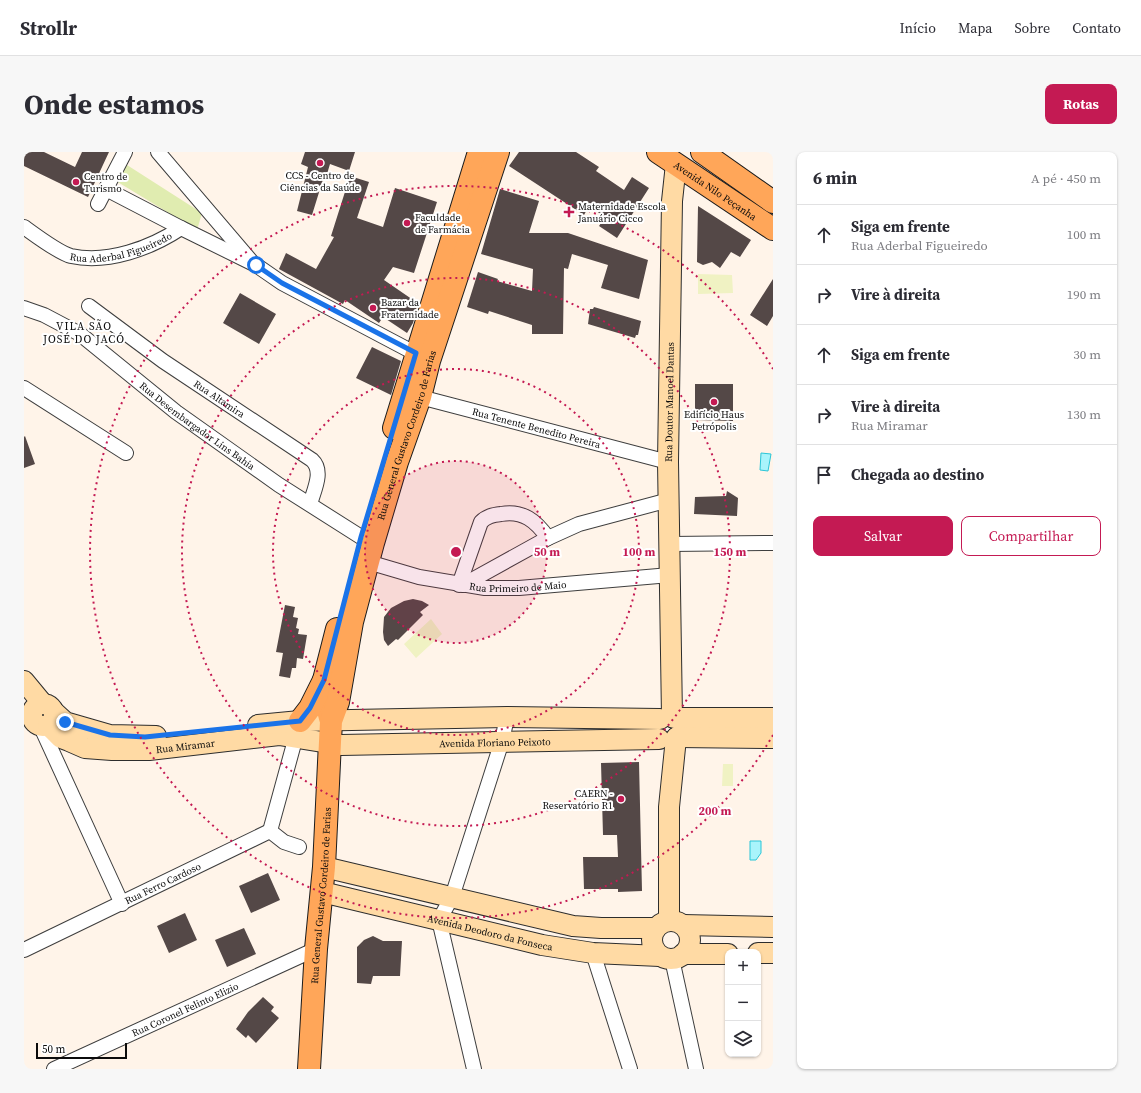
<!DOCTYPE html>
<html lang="pt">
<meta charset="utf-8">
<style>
:root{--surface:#fff;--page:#f7f7f7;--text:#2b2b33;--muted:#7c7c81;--line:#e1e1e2;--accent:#c41a53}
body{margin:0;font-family:"Source Serif 4",serif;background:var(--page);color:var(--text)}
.controls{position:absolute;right:12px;bottom:12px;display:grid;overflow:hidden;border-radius:8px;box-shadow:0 1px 3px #0004}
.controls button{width:36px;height:36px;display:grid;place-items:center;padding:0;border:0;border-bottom:1px solid var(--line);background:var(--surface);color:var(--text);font:20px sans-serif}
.scale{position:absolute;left:12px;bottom:10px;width:91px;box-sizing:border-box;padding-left:4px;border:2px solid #0b0b0b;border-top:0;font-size:11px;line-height:14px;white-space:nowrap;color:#0b0b0b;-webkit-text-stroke:3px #fff;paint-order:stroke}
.stop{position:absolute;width:12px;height:12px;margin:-9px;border:3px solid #1a73e8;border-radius:50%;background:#fff}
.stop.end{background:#1a73e8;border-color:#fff;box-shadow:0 1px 4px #0008}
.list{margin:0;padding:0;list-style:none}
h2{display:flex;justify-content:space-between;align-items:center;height:52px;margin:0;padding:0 16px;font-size:17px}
h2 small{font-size:13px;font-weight:400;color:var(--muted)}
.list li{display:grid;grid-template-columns:26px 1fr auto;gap:12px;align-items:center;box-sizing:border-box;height:60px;padding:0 16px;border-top:1px solid var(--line)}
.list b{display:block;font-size:15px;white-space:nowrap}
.list p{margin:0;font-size:13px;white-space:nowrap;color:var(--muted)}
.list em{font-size:13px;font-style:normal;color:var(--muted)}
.actions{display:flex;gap:8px;padding:12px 16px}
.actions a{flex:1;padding:9px 0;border:1px solid var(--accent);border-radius:8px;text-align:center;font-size:14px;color:var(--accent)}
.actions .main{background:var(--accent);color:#fff}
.icon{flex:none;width:22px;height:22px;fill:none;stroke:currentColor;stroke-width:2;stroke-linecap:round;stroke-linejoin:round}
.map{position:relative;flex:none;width:749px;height:917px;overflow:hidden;border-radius:8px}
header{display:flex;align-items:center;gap:24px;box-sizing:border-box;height:56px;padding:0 20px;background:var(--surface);border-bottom:1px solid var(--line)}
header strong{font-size:19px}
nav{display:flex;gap:22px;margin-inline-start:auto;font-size:14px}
.intro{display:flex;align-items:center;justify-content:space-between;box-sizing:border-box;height:96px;padding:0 24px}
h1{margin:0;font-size:28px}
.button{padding:10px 18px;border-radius:8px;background:var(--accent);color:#fff;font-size:14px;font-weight:700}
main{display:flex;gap:24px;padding:0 24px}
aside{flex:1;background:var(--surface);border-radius:8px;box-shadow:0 1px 3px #0004}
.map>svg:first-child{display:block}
.green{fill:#e0ecb0}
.pitch{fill:#f0f2c3}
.water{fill:#a9f4fb;stroke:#2bc5d7}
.building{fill:#544847}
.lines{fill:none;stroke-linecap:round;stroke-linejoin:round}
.street-casing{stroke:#3e3e3e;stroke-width:16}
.secondary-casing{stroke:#2d2d2d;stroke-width:22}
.primary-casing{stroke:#1c1c1c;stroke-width:24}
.street{stroke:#fff;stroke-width:14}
.secondary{stroke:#ffdaa4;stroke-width:20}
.primary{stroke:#ffa659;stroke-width:22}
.route{stroke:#1a73e8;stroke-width:5}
.ring{fill:none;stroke:#c41a53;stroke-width:2;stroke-dasharray:2 4}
.poi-dot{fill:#c41a53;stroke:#fff;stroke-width:1.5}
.labels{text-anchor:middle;stroke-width:4;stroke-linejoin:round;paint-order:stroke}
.poi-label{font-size:10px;fill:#0b0b0b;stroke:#fff;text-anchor:start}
.street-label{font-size:10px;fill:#0b0b0b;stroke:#fff}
.neighbourhood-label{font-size:11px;letter-spacing:1px;fill:#0b0b0b;stroke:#fff}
.centre{fill:#c41a53;stroke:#fff;stroke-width:2}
.ring-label{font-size:12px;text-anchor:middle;font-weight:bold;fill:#c41a53;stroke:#fff;stroke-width:4;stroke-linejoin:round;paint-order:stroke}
</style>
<header>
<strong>Strollr</strong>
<nav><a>Início</a><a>Mapa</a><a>Sobre</a><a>Contato</a></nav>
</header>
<div class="intro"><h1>Onde estamos</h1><a class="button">Rotas</a></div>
<main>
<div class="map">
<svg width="749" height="917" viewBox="0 0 749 917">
<rect width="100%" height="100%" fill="#fff4e9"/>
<path class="green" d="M103,13L178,61L173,78L92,29Z"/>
<path class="pitch" d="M674,122L708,123L709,141L674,142Z
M407,467L418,482L392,506L380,492Z
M699,612H709V634H698Z"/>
<path class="water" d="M737,301L747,302L744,319L736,318Z
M726,689H737V701L732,708H726Z"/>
<path class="building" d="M0,0H20L51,15L58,0H85L64,45L0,14Z
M281,0H331L325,19L306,12L303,22L301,21L288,63L273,59L284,15L277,12Z
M495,0H552L575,15L572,19L600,38L608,25L625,36L593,86L575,74L581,65L565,54L560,63L485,14Z
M326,24L345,30L333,66L359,75L371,36L413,50L390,121L369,115L360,128L395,152L389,162L391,164L389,171L383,181L359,165L355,171L321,148L319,152L255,117L262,101L292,117L310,85L307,84Z
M476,37L515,49L505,81H544L624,108L615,147L577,136L584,113L548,102L544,117L540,116L539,182H508V173L465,159L464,162L443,155L454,120L474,127L473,129L508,139L509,117L457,102Z
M674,54L727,88L716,105L707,100L696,116L688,110L679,113L673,110Z
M749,127V164L743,174L726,163Z
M216,141L252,162L235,192L199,171Z
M570,155L617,169L614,183H612L611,186L564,172L566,157H569Z
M348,195L377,209L367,243L332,226Z
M671,232H709V269L671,268Z
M1,284L11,312L0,316V285Z
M703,339L714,346L713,364L670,362L671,345L702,344Z
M389,447L398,449L405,453L396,460L399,463L374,488L372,487L364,494L360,488L359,480L360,465L367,456L380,449Z
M261,453L271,455L269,465L274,466L272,476L275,477L274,482L283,483L279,507L273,506L272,516H268L266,526L255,524L259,501L252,500Z
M615,610L618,739L594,740V737H560L559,705H594L593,683H579L577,611Z
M244,721L256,748L227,761L215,734Z
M161,761L173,788L145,801L133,774Z
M220,776L232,802L203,815L191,788Z
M349,784L359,789H378L376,824H349L347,832L333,831V795L340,788Z
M239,845L250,855L247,859L255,866L232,891L224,883L222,886L212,877L224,860Z"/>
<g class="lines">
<g class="street-casing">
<g id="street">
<path d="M134,0L227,109"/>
<path d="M82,37L157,76"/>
<path d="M74,52L101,0"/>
<path id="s1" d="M0,75C11,83 35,101 47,104C84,112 127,96 157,76L232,113L258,131L400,206"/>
<path id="s2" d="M65,154L139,209L288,308C300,319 290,338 286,352"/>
<path id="s3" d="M0,156L20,163L56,182L152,260L255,333L337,385L349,391"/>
<path d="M0,236L102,301"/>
<path id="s4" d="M389,240L396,245L644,310"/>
<path d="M646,392L749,391"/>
<path id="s5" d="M344,410L395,425L461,436H495L646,423"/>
<path d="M435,433L457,370C463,364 469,363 477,362C499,358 512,369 524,386"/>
<path d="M439,433L524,386L555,372L645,348"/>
<path d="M16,573L98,752"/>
<path d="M246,679L274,577"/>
<path id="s6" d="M0,798L246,679L260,690L275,695"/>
<path d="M569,801L606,917"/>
<path d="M648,807L672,917"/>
<path id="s7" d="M30,917L292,797"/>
<path d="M450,917L415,768L428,745L478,589L483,565"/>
</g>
</g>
<g class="secondary-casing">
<g id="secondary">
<path d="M0,529L19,552"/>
<circle cx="19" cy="563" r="11"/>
<path d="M30,560L41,570L86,583L132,584"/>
<path id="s8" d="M648,565L644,310L648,49L652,12"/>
<path d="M650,566H749"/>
<path id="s9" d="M24,573L37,586L45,589L61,596L88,598H125L255,583L317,593L635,587"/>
<path d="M234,573L276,569L483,565L636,567"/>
<path d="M653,585L749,586"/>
<path d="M300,715L549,774L577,776H632"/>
<path id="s10" d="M298,740L518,793L569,801L636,804"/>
<path d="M645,769V655L652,586"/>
<circle cx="647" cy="788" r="19"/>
<path d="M659,773L749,775"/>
<path d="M734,801H749"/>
<path d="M659,802H704"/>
</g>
</g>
<g class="primary-casing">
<g id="primary">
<path id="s11" d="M634,0L749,77"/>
<path d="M678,0L749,50"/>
<path d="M370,276L455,0"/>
<path d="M306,566L302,551L300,528L313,477"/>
<path d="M276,569L286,556L300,528"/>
<path id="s12" d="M285,917L292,797L300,715L307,569L314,550L328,470L349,391L373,310L396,245L405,209L474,0"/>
</g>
</g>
<use href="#street" class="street"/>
<use href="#secondary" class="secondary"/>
<use href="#primary" class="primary"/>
</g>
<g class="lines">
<path class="route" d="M41,570L86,583L121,585L276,569L286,556L300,528L337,385L392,201L258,131L232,113"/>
</g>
<circle cx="432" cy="400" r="91" fill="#c41a53" fill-opacity=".12"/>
<g class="ring">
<circle cx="432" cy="400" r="91"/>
<circle cx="432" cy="400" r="183"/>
<circle cx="432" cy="400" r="274"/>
<path d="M749 583A366 366 0 1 1 749 217"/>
</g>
<g class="poi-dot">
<circle cx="296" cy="11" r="4"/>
<circle cx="52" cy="30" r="4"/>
<path d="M543 54h4v4h4v4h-4v4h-4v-4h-4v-4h4z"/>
<circle cx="383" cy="71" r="4"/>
<circle cx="349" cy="156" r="4"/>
<circle cx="690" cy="250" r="4"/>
<circle cx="597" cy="647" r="4"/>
</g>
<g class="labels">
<g class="poi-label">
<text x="296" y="27" text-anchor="middle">CCS - Centro de<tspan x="296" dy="12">Ciências da Saúde</tspan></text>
<text x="60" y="28">Centro de<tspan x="60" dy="12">Turismo</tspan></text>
<text x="554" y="58">Maternidade Escola<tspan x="554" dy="12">Januário Cicco</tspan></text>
<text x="391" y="69">Faculdade<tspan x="391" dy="12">de Farmácia</tspan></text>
<text x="357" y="154">Bazar da<tspan x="357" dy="12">Fraternidade</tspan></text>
<text x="690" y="266" text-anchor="middle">Edifício Haus<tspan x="690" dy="12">Petrópolis</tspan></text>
<text x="589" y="645" text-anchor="end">CAERN -<tspan x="589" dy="12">Reservatório R1</tspan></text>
</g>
<g class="street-label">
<text dy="4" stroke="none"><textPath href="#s11" startOffset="69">Avenida Nilo Peçanha</textPath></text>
<text dy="4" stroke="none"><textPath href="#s1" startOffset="107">Rua Aderbal Figueiredo</textPath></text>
<text dy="4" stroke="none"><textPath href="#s2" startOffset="160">Rua Altamira</textPath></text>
<text dy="4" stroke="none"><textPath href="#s8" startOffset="315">Rua Doutor Manoel Dantas</textPath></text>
<text dy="4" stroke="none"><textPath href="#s3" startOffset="211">Rua Desembargador Lins Bahia</textPath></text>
<text dy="4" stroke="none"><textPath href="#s4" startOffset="129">Rua Tenente Benedito Pereira</textPath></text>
<text dy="4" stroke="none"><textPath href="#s12" startOffset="645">Rua General Gustavo Cordeiro de Farias</textPath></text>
<text dy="4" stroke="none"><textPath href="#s5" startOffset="153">Rua Primeiro de Maio</textPath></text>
<text dy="4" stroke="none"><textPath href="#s9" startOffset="456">Avenida Floriano Peixoto</textPath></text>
<text dy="4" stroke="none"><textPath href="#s9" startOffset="145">Rua Miramar</textPath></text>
<text dy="4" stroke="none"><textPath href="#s6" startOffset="154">Rua Ferro Cardoso</textPath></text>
<text dy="4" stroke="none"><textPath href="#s12" startOffset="174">Rua General Gustavo Cordeiro de Farias</textPath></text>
<text dy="4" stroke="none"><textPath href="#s10" startOffset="173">Avenida Deodoro da Fonseca</textPath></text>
<text dy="4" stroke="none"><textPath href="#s7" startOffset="144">Rua Coronel Felinto Elizio</textPath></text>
</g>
<g class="neighbourhood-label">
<text x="60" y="178">VILA SÃO<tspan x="60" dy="13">JOSÉ DO JACÓ</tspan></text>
</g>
</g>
<circle cx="432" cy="400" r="6" class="centre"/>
<g class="ring-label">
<text x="523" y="404">50 m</text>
<text x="615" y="404">100 m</text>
<text x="706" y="404">150 m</text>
<text x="691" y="663">200 m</text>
</g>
</svg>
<div class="controls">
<button>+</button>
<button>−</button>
<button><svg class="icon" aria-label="layers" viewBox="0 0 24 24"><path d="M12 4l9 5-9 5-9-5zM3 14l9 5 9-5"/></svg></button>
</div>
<div class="scale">50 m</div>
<div class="stop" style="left:232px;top:113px"></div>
<div class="stop end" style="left:41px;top:570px"></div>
</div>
<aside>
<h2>6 min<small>A pé · 450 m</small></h2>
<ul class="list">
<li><svg class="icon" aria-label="ahead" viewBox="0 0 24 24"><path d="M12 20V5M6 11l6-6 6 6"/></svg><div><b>Siga em frente</b><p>Rua Aderbal Figueiredo</p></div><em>100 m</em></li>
<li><svg class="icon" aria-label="right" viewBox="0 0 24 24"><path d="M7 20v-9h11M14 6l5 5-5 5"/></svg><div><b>Vire à direita</b></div><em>190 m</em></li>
<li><svg class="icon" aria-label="ahead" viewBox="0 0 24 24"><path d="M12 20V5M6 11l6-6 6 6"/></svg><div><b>Siga em frente</b></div><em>30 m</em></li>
<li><svg class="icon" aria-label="right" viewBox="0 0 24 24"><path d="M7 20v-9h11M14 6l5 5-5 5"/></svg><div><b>Vire à direita</b><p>Rua Miramar</p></div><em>130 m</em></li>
<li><svg class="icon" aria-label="arrive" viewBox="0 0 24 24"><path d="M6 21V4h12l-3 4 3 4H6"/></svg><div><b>Chegada ao destino</b></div></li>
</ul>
<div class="actions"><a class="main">Salvar</a><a>Compartilhar</a></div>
</aside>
</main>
